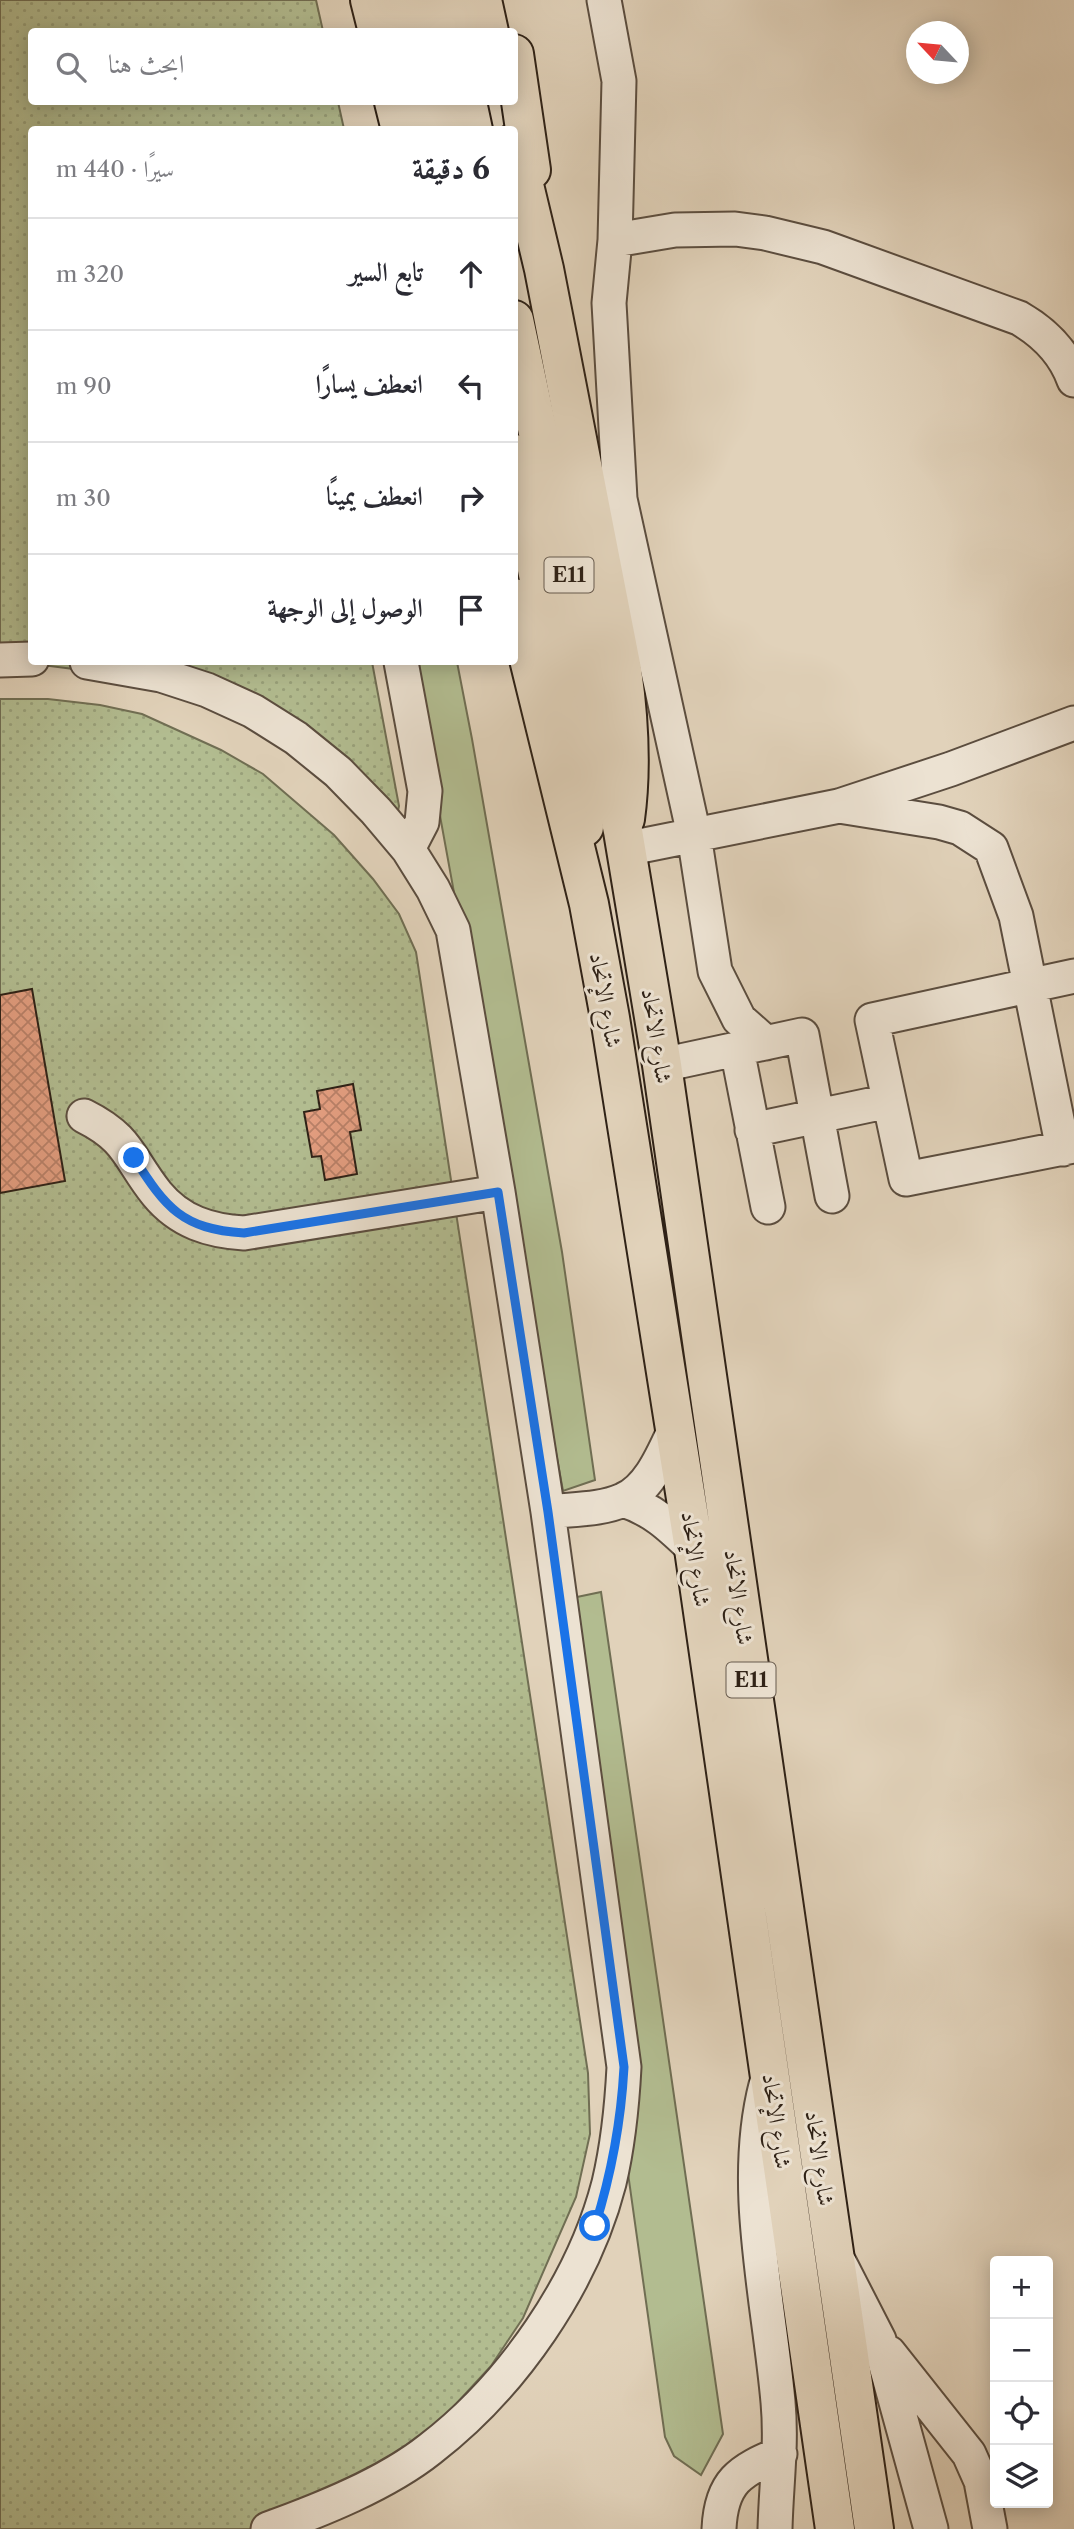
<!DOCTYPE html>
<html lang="ar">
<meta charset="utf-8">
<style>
:root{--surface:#fff;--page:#f7f7f7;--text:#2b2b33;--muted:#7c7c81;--line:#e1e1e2}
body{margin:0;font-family:"Libre Caslon Text",Amiri,serif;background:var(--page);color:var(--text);direction:rtl}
.controls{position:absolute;right:21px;bottom:21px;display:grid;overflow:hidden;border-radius:7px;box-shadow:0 4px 18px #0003}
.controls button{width:63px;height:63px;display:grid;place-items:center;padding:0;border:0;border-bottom:2px solid var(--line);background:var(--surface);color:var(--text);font:35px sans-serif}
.compass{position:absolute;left:906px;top:21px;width:63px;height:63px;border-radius:50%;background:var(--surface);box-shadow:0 4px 18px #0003;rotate:296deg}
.stop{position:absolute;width:21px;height:21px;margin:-16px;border:5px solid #1a73e8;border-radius:50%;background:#fff}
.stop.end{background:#1a73e8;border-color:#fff;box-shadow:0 2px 7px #0008}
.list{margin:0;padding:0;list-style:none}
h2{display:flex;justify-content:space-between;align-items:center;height:91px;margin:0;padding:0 28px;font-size:30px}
h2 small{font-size:23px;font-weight:400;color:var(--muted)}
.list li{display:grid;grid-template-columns:46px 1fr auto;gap:21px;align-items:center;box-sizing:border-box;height:112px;padding:0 28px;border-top:2px solid var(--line)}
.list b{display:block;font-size:26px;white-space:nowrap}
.list em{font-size:23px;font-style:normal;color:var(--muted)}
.icon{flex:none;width:38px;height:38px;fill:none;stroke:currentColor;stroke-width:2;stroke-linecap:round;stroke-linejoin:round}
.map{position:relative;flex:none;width:1074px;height:2529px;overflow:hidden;direction:ltr}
.search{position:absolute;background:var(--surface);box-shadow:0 4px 18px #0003;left:28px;top:28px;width:490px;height:77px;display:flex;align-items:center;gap:18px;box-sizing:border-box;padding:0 24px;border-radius:7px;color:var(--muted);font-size:26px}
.panel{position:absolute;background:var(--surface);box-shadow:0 4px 18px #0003;left:28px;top:126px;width:490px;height:539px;border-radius:7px;direction:rtl}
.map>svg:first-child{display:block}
.grass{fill:url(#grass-dots);stroke:#706e53;stroke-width:2}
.green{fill:#b2bc90;stroke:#706e53;stroke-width:2}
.building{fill:url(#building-cross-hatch);stroke:#2e2116;stroke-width:2}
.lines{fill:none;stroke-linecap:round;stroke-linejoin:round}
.minor-casing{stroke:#5b4d3f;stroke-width:37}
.major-casing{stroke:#2e2116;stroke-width:42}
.highway-casing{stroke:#2e2116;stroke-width:42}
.minor{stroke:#ece2d2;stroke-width:33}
.major{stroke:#e1d2ba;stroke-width:38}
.highway{stroke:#e1d2ba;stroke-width:38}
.route{stroke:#1a73e8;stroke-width:9}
.labels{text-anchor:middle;stroke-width:6;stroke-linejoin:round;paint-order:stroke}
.shield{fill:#ece2d2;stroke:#675b4e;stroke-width:2}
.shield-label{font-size:21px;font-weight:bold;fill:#2e2116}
.street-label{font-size:23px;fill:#2e2116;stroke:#ece2d2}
</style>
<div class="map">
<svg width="1074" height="2529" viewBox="0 0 1074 2529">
<defs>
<pattern id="grass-dots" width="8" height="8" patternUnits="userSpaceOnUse" patternTransform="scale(1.75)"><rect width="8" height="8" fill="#b2bc90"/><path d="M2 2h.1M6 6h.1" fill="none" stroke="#99a17b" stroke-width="1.8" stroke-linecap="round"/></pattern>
<pattern id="building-cross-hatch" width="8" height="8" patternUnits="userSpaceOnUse" patternTransform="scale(1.75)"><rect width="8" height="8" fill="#e29d7f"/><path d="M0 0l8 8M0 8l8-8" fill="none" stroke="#b88067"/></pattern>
</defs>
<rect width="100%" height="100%" fill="#e1d2ba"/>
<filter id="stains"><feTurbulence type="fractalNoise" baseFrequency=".00286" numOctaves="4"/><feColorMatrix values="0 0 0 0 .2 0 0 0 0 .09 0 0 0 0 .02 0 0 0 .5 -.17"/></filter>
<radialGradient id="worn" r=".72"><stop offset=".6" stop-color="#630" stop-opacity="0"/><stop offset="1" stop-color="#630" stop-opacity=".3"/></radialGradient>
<path class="grass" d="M0,0H316L323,31L32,32V102H338L344,129L32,130V662H372L399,806L395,825L382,834L364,824L357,811L283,747L237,721L153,683L105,673L50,666H0Z
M0,699H48L100,705L142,714L221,750L263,774L334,835L373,879L399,914L416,952L588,2073L590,2134L576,2197L523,2318L491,2366L444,2417L392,2463L254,2529H0Z"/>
<path class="green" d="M412,662H457L472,739L562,1252L595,1480L563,1491Z
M601,1592L723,2434L701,2475L674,2456L665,2437L548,1603Z"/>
<path class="building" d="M32,989L65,1181L0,1193V995Z
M353,1084L361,1130L350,1132L357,1174L325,1180L321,1156L312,1157L304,1112L320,1109L317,1091Z"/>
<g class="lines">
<g class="minor-casing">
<path id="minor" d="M604,0L619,81L615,240L609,303L620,499L694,835L715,971L739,1019L766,1043
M615,240L675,230L735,229L765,233L823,247L1019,318C1045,333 1064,352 1074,380
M0,660L32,659
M87,662L161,675L207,690L253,711L296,738L338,772L376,811L408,849L433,889L453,930L498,1192L548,1512L624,2067C622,2106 618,2145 609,2183C583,2284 512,2386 430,2449C386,2484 321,2510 268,2529
M401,662L425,791L422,822L408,849
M839,806L939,822L960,828L991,848L1016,916L1063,1149
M625,849L839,806L951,769L1074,723
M1074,976L872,1020L906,1179L1074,1146
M737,1049L768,1207
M662,1065L802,1035L832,1196
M84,1116C130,1139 128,1158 157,1194C180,1222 210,1231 244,1233L498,1192
M752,1130L889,1101
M623,1500C653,1509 672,1528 694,1549
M548,1512C571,1509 601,1510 623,1500C650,1489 664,1452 676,1427
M766,2085C740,2186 769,2299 778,2402C782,2445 776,2486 775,2529
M840,2264L879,2340L931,2529
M889,2353L969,2454L981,2481L990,2529
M719,2529C721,2482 740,2470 780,2454"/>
</g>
<g class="major-casing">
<path id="major" d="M408,0L416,32
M482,0L489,32
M514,54L531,170
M432,102L439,130
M514,143L544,269L622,670C629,720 632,768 625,819
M514,454L575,759L584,827"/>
</g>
<g class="highway-casing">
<path id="highway" d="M370,0L378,32
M445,0L452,32
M394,102L401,130
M467,102L473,130
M514,320L623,831L662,1065L874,2529
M514,598L589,904L610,1018L694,1549L835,2529"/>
</g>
<use href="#minor" class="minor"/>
<use href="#major" class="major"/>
<use href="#highway" class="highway"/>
</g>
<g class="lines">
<path class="route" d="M134,1158C166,1208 182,1229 244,1233L498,1192L548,1512L624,2067C621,2123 612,2172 595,2226"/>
</g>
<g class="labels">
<g class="shield">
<rect x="544.5" y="557.5" width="49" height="35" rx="5"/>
<rect x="726.5" y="1662.5" width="49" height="35" rx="5"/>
</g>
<g class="shield-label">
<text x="569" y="582">E11</text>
<text x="751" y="1687">E11</text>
</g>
<g class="street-label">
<text transform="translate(606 1000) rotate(80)" y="8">شارع الإتحاد</text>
<text transform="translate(657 1036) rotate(81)" y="8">شارع الاتحاد</text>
<text transform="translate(696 1559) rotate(82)" y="8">شارع الإتحاد</text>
<text transform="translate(739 1597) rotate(82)" y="8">شارع الاتحاد</text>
<text transform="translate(777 2121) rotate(82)" y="8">شارع الإتحاد</text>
<text transform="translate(820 2158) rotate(82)" y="8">شارع الاتحاد</text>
</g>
</g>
<rect width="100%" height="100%" filter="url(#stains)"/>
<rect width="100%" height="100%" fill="url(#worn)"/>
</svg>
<div class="controls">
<button>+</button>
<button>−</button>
<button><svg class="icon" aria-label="locate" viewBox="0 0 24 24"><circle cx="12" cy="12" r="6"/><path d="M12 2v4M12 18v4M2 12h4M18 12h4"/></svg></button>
<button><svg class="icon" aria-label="layers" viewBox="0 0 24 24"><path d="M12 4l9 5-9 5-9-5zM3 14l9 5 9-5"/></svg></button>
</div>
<svg class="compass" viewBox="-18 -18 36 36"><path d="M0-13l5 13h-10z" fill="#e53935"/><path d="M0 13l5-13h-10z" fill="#7c7c81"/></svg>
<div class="stop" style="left:595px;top:2226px"></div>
<div class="stop end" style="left:134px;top:1158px"></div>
<div class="search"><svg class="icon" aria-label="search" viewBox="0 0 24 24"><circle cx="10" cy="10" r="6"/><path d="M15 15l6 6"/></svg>ابحث هنا</div>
<section class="panel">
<h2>6 دقيقة<small>سيرًا · 440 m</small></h2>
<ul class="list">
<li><svg class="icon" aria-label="ahead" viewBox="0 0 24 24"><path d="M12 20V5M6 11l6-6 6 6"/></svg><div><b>تابع السير</b></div><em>320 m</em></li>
<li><svg class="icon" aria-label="left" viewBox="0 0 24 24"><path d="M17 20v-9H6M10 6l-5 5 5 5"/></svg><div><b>انعطف يسارًا</b></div><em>90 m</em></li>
<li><svg class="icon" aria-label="right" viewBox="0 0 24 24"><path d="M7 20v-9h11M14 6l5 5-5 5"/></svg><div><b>انعطف يمينًا</b></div><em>30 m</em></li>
<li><svg class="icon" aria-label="arrive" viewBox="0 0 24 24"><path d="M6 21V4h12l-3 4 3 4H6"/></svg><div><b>الوصول إلى الوجهة</b></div></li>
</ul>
</section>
</div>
